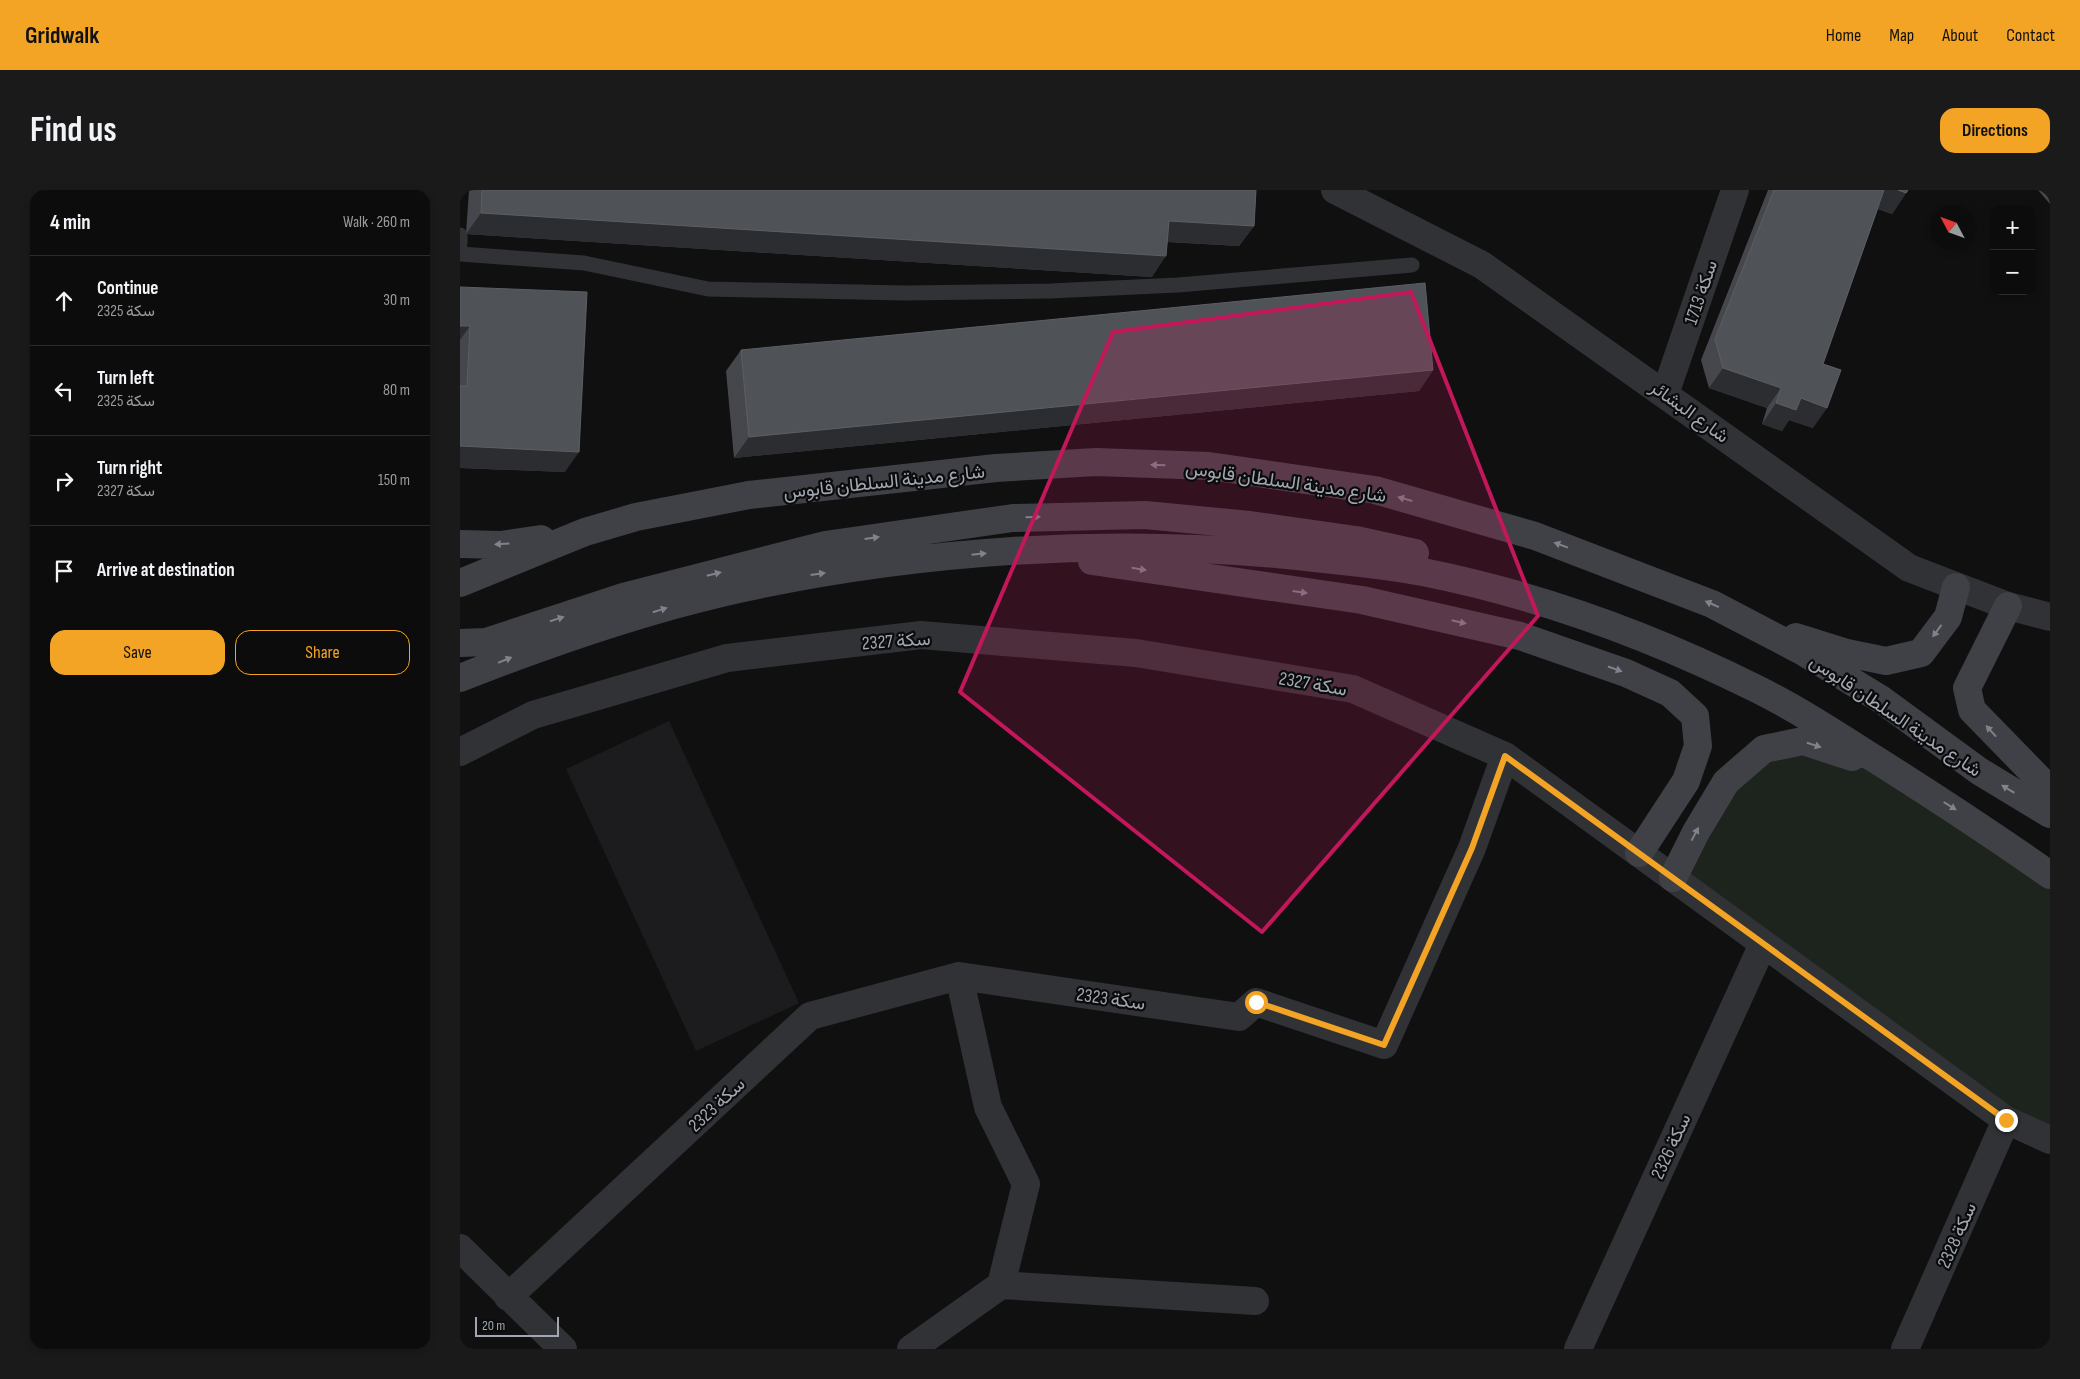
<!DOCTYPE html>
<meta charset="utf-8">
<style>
:root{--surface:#0c0c0d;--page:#1a1a1b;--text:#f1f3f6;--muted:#9a9b9d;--line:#2c2c2e;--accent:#f4a425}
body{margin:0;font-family:"Sofia Sans Condensed",Vazirmatn,sans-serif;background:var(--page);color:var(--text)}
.controls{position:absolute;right:15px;top:15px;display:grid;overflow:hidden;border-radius:10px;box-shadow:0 2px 8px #0003}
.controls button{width:45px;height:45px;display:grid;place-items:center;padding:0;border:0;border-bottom:1px solid var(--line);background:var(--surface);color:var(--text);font:25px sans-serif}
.compass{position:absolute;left:1470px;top:15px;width:45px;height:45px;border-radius:50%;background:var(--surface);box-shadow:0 2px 8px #0003;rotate:311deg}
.scale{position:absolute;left:15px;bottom:12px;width:84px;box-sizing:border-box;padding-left:5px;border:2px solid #a0a7b2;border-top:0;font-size:14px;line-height:18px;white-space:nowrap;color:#a0a7b2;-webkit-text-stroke:4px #0b0b0c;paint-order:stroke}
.stop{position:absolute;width:15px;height:15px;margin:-11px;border:4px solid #f4a425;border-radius:50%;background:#fff}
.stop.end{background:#f4a425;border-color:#fff;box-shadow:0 1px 5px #0008}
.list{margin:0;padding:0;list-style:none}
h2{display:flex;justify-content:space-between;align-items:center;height:65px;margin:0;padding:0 20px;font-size:21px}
h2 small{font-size:16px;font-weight:400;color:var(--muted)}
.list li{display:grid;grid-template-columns:32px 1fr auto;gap:15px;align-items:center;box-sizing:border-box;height:90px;padding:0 20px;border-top:1px solid var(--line)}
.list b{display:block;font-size:19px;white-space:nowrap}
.list p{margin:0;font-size:16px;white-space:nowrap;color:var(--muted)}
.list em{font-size:16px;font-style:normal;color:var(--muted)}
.actions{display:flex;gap:10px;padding:15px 20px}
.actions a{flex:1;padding:11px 0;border:1px solid var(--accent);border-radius:15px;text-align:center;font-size:18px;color:var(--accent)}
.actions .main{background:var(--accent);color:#111}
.icon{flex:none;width:28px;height:28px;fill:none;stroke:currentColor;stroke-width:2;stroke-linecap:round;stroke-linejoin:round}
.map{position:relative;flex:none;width:1590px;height:1159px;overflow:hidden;border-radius:15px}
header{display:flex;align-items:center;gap:30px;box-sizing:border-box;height:70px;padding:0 25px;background:var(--accent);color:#111}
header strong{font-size:24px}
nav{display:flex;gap:28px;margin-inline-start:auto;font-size:18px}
.intro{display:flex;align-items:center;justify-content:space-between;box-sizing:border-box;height:120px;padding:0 30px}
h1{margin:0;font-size:35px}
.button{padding:12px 22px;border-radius:15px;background:var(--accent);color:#111;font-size:18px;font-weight:700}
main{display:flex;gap:30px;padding:0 30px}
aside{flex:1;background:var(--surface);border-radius:15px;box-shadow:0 2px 8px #0003}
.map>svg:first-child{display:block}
.built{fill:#1c1c1e}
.green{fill:#1c241d}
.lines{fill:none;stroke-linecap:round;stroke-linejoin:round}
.lane{stroke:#313236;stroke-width:15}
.street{stroke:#313236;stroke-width:28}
.secondary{stroke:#3f4146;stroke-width:28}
.wall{fill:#45474c}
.shaded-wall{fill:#2c2d30}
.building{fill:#4f5257;stroke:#5b5f65}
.oneway{fill:#7e838c}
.route{stroke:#f4a425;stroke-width:6}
.marked{fill:#c2185b;fill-opacity:0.2;stroke:#c2185b;stroke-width:4;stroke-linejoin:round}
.labels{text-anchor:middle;stroke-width:4.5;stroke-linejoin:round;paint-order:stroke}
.street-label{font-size:19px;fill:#a0a7b2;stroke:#0b0b0c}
</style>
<header>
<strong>Gridwalk</strong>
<nav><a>Home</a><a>Map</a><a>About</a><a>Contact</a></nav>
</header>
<div class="intro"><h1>Find us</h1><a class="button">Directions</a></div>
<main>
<aside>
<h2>4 min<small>Walk · 260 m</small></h2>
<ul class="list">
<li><svg class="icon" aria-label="ahead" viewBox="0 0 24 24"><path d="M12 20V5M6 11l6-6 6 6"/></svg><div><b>Continue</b><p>سكة 2325</p></div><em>30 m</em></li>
<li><svg class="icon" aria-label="left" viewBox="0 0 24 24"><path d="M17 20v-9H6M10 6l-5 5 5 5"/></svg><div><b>Turn left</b><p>سكة 2325</p></div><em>80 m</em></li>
<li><svg class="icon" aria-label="right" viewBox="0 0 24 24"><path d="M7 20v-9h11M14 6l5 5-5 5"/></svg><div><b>Turn right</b><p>سكة 2327</p></div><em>150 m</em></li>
<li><svg class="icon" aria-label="arrive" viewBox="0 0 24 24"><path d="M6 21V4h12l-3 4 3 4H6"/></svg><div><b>Arrive at destination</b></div></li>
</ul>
<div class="actions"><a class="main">Save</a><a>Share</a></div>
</aside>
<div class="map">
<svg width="1590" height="1159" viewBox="0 0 1590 1159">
<rect width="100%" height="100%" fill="#101011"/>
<path class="built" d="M209,531L339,813L236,861L106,579Z"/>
<path class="green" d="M1306,563L1384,568L1452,597L1590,691V947L1217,687L1238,644Z"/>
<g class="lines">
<path class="lane" d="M0,45V54
M0,64L124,73L248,99L445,103L590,101L718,95L952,75"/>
<path class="street" d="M875,0L1022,75L1449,378L1548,416L1590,427
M1205,204L1275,0
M0,562L73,525L267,468L461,445L676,463L893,499L1045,566L1546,930L1590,950
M0,1058L103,1159
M541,1095L795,1111
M48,1107L350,826L499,786L779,827L796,812L924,855L1012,658L1045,566
M451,1159L541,1095L566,994L528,917L499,786
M1118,1159L1303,754
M1445,1159L1546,930"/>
<path class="secondary" d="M0,354L41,355L81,349
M632,371L902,410L1060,446L1166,483L1210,503L1235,526L1238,556L1226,591L1179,663
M0,393L125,342L176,327L289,305L536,278L636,272L749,276L915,300L1075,346L1252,414L1342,461L1422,510L1519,581L1590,624
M1548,416L1507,498L1512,520L1590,600
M1336,447L1387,463L1426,471L1461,463L1488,427L1496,397
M0,453L26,452L163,407L365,355L553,328L685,325L790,335L896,350L955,363
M0,488C86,454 175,423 265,402C452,360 647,347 837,366C879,371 921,374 963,382C1078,405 1193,447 1297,499C1335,518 1371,541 1407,564C1469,603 1530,643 1590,685
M1213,688L1236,642L1266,592L1304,559L1343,551L1392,567"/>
</g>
<path class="wall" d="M9,0H796L794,36L779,56L707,52L692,87L6,44Z
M1308,0H1448L1432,24L1418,19L1363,174L1353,238L1329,230L1322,241L1302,234L1307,218L1249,198L1241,170Z
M1578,0H1590V14Z
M0,97L105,282L0,278Z
M281,160L973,180L959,201L274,268L266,181Z"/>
<path class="shaded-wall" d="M1423,0H1438L1446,3L1432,24L1411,16Z
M21,23L706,66L692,87L6,44Z
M709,31L794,36L779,56L694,51Z
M0,136H10L0,150Z
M1263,178L1321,198L1307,218L1249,198Z
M973,180L959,201L274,268L289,247Z
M1341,208L1367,218L1353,238L1329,230L1322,241L1302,234L1316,213Z
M0,256L119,262L105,282L0,278Z"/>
<path class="building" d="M22,0H796L794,36L709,31L706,66L21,23Z
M1314,0H1424L1363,174L1381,180L1367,218L1341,208L1336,220L1316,213L1321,198L1263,178L1255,149Z
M1438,0H1448L1446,3Z
M965,93L973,180L289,247L281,160Z
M0,97L127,102L119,262L0,256V196H7L10,136H0Z"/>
<defs><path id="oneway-solid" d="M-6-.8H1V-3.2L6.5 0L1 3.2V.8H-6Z" transform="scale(1.25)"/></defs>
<g class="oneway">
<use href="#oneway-solid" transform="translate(698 275) rotate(-178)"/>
<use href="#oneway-solid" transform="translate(945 309) rotate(-164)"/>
<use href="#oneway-solid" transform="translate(573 327) rotate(-1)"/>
<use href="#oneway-solid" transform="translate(412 348) rotate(-8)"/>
<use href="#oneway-solid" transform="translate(42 354) rotate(176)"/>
<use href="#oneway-solid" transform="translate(1101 355) rotate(-160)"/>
<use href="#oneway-solid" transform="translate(519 364) rotate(-6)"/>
<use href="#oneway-solid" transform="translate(679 379) rotate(9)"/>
<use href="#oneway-solid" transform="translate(254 384) rotate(-14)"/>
<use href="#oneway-solid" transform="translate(358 384) rotate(-8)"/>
<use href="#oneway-solid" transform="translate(840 402) rotate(8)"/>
<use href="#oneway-solid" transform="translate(1252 414) rotate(-156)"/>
<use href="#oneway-solid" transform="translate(200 420) rotate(-17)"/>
<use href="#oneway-solid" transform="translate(97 429) rotate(-18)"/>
<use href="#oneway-solid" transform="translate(999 432) rotate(13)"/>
<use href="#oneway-solid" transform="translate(1477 441) rotate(126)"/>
<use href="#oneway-solid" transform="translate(45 470) rotate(-22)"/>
<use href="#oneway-solid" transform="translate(1155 479) rotate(19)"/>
<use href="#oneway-solid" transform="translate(1531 541) rotate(-132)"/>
<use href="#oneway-solid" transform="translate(1354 555) rotate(18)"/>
<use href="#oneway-solid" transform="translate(1548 599) rotate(-149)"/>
<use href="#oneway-solid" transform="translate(1490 616) rotate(32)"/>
<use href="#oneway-solid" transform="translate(1235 644) rotate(-62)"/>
</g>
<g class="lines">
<path class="route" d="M796,812L924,855L1012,658L1045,566L1546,930"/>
</g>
<path class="marked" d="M951,102L1078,426L802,742L500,502L653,142Z"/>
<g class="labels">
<g class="street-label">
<text transform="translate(1240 102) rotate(-71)" y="7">سكة 1713</text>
<text transform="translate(1230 221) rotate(36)" y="7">شارع البشائر</text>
<text transform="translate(424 291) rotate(-6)" y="7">شارع مدينة السلطان قابوس</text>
<text transform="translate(826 291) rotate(8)" y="7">شارع مدينة السلطان قابوس</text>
<text transform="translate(436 450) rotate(-4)" y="7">سكة 2327</text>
<text transform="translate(853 493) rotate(10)" y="7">سكة 2327</text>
<text transform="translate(1436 525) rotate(34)" y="7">شارع مدينة السلطان قابوس</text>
<text transform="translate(651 808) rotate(8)" y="7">سكة 2323</text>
<text transform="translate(256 914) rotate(-43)" y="7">سكة 2323</text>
<text transform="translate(1210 956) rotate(-65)" y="7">سكة 2326</text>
<text transform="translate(1496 1045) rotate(-66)" y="7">سكة 2328</text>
</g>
</g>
</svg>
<div class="controls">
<button>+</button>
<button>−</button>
</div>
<svg class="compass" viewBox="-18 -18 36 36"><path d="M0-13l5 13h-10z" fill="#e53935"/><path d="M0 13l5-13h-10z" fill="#9a9b9d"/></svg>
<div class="scale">20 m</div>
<div class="stop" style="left:796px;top:812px"></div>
<div class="stop end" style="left:1546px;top:930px"></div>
</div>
</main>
